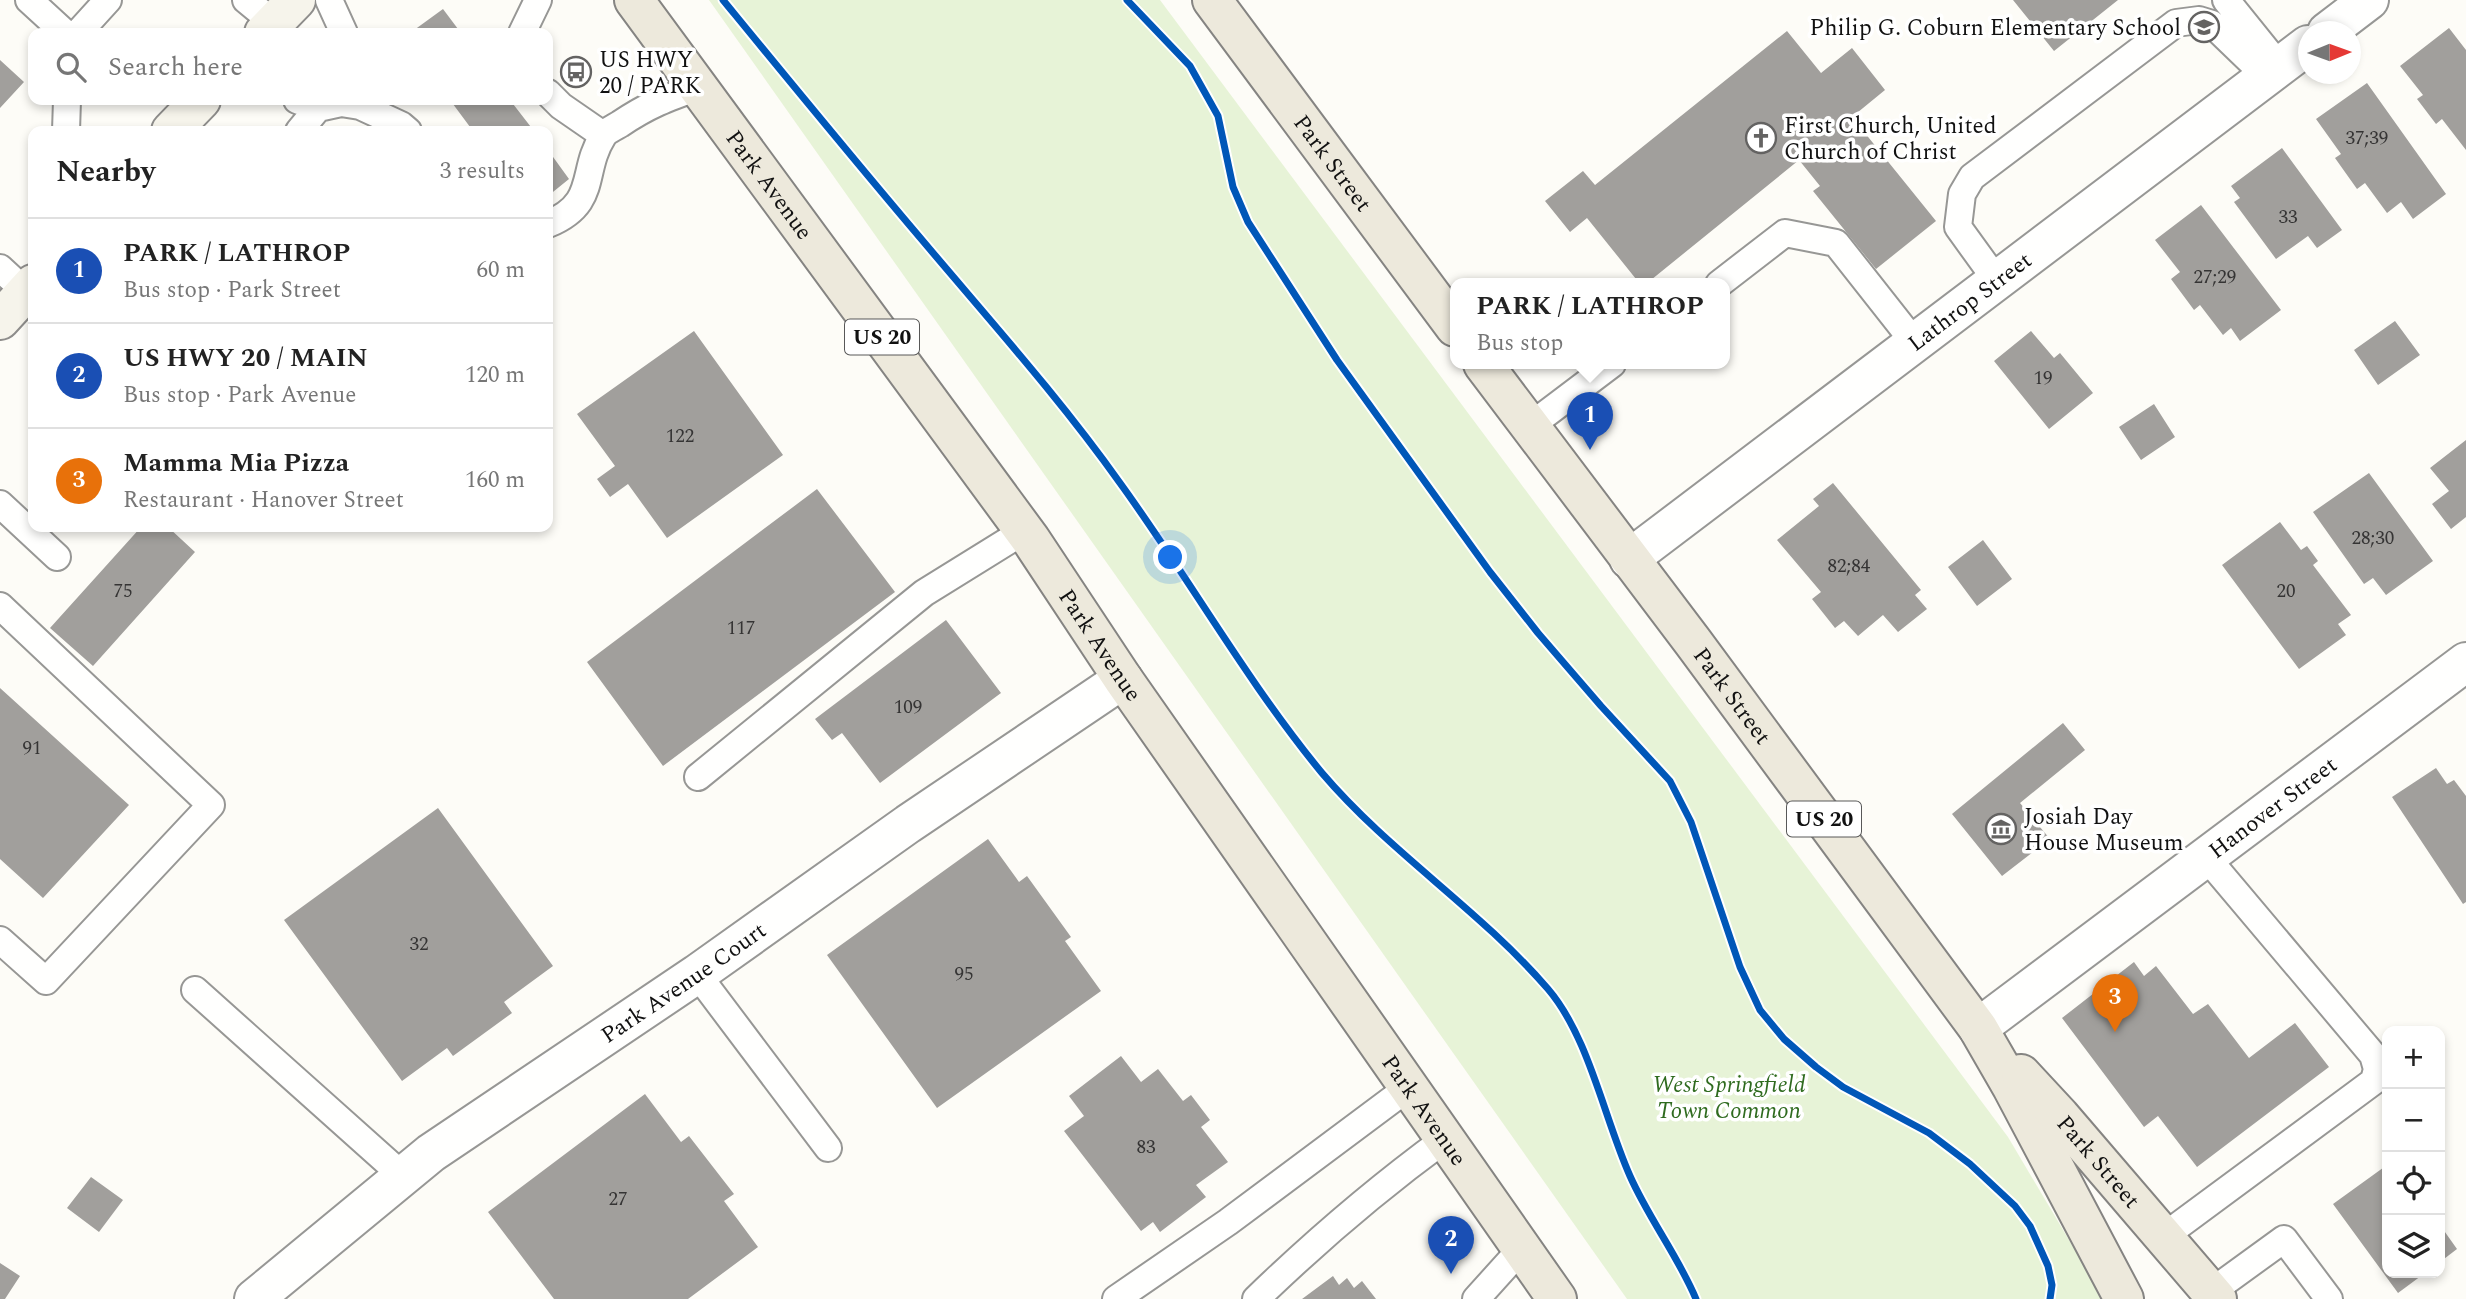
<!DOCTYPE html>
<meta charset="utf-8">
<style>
:root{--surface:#fff;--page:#f2f2f2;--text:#222;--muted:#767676;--line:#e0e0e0;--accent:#646362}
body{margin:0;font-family:Spectral,serif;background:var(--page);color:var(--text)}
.controls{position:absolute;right:21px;bottom:21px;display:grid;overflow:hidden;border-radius:14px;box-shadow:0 4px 10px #0003}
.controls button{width:63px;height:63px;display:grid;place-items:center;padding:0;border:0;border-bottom:2px solid var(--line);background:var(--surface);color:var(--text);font:35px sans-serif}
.compass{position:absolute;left:2298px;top:21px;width:63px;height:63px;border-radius:50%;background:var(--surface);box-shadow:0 4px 10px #0003;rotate:89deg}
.you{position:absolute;left:1171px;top:558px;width:24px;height:24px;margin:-18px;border:5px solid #fff;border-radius:50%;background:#1a73e8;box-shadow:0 0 0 10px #1a73e833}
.badge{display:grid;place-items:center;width:46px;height:46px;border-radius:50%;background:var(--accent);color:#fff;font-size:23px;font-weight:700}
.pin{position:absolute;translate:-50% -58px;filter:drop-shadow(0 2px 4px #0008)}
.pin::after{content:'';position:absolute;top:37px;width:24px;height:21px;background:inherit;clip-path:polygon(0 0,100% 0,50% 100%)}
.popup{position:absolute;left:1450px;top:278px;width:280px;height:91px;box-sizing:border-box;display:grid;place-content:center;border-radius:14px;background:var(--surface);filter:drop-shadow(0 2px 5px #0005);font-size:23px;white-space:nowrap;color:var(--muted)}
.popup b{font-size:26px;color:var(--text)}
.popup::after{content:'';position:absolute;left:50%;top:100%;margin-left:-14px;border:14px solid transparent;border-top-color:var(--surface)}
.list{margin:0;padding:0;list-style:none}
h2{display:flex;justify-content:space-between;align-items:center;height:91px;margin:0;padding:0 28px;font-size:30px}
h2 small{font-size:23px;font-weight:400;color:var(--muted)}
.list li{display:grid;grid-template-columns:46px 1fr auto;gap:21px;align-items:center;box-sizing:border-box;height:105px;padding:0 28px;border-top:2px solid var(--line)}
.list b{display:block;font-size:26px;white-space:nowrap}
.list p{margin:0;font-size:23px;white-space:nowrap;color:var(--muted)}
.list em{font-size:23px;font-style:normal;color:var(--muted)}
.icon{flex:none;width:38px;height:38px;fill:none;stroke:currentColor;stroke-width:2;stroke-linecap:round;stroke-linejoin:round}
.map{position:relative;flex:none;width:2466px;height:1299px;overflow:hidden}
.search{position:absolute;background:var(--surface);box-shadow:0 4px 10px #0003;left:28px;top:28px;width:525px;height:77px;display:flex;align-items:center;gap:18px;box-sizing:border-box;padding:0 24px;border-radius:14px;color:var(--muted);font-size:26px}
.panel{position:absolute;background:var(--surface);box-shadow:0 4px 10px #0003;left:28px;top:126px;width:525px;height:406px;border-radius:14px}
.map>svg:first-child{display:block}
.green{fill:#e7f3d7}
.building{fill:#a19f9c}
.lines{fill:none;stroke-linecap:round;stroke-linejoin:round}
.service-casing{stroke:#979795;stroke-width:30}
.minor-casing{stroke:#979795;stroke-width:42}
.secondary-casing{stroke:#8e8d8b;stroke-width:42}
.primary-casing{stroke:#858482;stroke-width:42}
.service{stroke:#fffffe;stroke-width:26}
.minor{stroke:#fffffe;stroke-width:38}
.secondary{stroke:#f6f4eb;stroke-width:38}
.primary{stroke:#ede9dc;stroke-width:38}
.cycleway-casing{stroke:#fff;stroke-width:11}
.cycleway{stroke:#0057b8;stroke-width:7}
.labels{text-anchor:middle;stroke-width:7;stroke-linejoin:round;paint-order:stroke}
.number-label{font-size:19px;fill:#353434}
.shield{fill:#fff;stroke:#585858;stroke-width:2}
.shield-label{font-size:21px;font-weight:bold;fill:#111}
.poi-label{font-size:23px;fill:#111;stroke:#fff;text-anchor:start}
.street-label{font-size:23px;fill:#111;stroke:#fff}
.park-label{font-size:23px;font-style:italic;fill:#2f6b1f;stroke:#fff}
</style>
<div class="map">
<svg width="2466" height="1299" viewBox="0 0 2466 1299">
<rect width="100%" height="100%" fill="#fdfcf7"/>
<path class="green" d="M709,0H1160L2008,1137L2104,1299H1627Z"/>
<path class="building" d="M2013,0H2118L2054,51Z
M443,9L461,33H410Z
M2449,28L2466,50V150L2442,119L2436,124L2417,99L2423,95L2400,66Z
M1787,31L1821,73L1852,48L1885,90L1852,117L1936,221L1876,269L1813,191L1820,186L1799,160L1646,284H1640L1587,218L1570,232L1545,201L1583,171L1595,185Z
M0,60L24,82L0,108Z
M2367,83L2446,194L2413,219L2401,202L2387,213L2365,183L2357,189L2335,158L2341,154L2316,119Z
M450,100H510L534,131H473Z
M2282,148L2342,230L2317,248L2308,236L2276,259L2234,202L2240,198L2231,186Z
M548,150L569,179L548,196Z
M2201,205L2281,310L2240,341L2231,328L2223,335L2200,305L2194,310L2171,279L2180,272L2155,240Z
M2395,321L2420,355L2378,385L2354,350Z
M694,331L783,455L667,538L628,484L610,497L597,479L615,466L577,414Z
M2031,331L2054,358L2060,353L2093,393L2049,429L1994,361Z
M2154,404L2175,437L2141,460L2119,427Z
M2466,440V517L2451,529L2432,504L2449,491L2430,468Z
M2369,473L2433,561L2386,595L2373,578L2364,584L2313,512Z
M1833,483L1921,590L1915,595L1927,609L1898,632L1883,615L1858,636L1844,621L1835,628L1812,599L1821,592L1777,540L1819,506L1813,499Z
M817,489L895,592L663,766L587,662Z
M2280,522L2301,550L2307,546L2318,561L2313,565L2351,615L2338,624L2346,635L2299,669L2222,565Z
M141,527H168L195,552L93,666L50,628Z
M1983,540L2012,579L1977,606L1948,567Z
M946,620L1001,693L880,783L842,733L832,740L815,719Z
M0,688L129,805L43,898L0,859Z
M2063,723L2085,750L2020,803L2050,839L2002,876L1952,814Z
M2436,768L2447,784L2454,780L2466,796V902L2463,904L2392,797Z
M438,808L553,966L504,1002L512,1013L453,1056L447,1048L402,1081L284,920Z
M988,839L1019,882L1027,876L1071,937L1065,941L1101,991L937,1108L827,955Z
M2134,962L2144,976L2156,966L2193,1014L2208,1004L2249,1058L2295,1023L2329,1067L2197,1167L2158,1116L2144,1127L2062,1018Z
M1121,1056L1141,1082L1158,1069L1183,1101L1191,1095L1210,1120L1201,1127L1228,1162L1196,1185L1206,1197L1160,1232L1153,1222L1141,1231L1064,1131L1084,1116L1069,1096Z
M645,1094L681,1142L689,1136L734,1194L724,1201L758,1247L688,1299H554L488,1212Z
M2387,1165V1273H2425L2398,1293L2333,1204Z
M91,1177L123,1200L99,1232L67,1208Z
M2440,1225L2457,1249L2440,1262Z
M0,1263L20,1276L5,1299H0Z
M1333,1276L1339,1285L1347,1278L1354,1288L1362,1281L1376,1299H1302Z"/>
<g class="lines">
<g class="service-casing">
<path id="service" d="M29,0L65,33
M246,0L274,23
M329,0L344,33
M2226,0L2280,67
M78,33L108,0
M522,33L538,0
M548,93L561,106L603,135
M297,100L318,108L341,103L360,106L401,125L408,131
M66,131L67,100
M299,131L318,108
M548,224C599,203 580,172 603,136C606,131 615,127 620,124C648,105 667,98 698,87
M0,268L26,292
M1997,281L1958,227L1962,194L1972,177L2176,23L2199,20L2212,24L2267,77
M1719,284L1785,233L1836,243L1914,342
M1530,426L1612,364
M0,504L57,557
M0,606L211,805L46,981L0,940
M698,777L924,593L1024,531
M697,974L828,1148
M195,990L403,1176
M2163,1237L2374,1081L2377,1069L2373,1055L2206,857
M2211,1292L2284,1239L2329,1299
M1116,1299L1228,1222L1409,1087
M1256,1299C1316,1241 1378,1188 1445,1139
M1476,1299L1522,1248"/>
</g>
<g class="minor-casing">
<g id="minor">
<path d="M2327,32L2369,0"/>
<path id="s1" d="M1629,559L2308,45"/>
<path id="s2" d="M1978,1028L2466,662"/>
<path id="s3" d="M254,1299L431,1153L697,974L908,824L1123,679"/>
</g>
</g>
<g class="secondary-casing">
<path id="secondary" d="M264,33L296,0
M171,131L201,100
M0,320L33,284"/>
</g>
<g class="primary-casing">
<g id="primary">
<path id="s4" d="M634,0L1031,540L1123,679L1557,1299"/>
<path id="s5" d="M1212,0L1455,327"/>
<path id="s6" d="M1483,364L1693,642L1978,1028L2012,1087L2124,1299"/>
<path id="s7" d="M2021,1074L2060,1116L2217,1299"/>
</g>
</g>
<use href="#service" class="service"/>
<use href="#minor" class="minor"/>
<use href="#secondary" class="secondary"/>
<use href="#primary" class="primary"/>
<g class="cycleway-casing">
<path id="cycleway" d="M723,0C791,83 858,165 928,247C993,324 1061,400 1120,483C1189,578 1247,682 1322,773C1390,853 1479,909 1548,989C1589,1037 1604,1118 1630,1176C1649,1219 1678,1256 1696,1299
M1127,0L1190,66L1218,116L1233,187L1248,222L1337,360L1490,572L1538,633L1601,706L1670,781L1691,822L1740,967L1760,1010L1784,1039L1816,1067L1843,1087L1929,1133L1970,1164L2015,1206L2030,1226L2048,1266L2052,1285L2050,1299"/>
</g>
<use href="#cycleway" class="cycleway"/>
</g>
<defs>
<g id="school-ring" transform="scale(1.575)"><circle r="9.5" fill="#fff" stroke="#646362" stroke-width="1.5"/><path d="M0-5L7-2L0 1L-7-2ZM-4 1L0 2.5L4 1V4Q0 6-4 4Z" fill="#646362"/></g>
<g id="bus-ring" transform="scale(1.575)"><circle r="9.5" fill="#fff" stroke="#646362" stroke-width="1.5"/><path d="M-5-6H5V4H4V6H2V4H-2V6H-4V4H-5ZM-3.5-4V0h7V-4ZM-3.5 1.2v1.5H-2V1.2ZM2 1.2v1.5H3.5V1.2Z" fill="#646362"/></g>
<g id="church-ring" transform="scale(1.575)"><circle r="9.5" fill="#fff" stroke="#646362" stroke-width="1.5"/><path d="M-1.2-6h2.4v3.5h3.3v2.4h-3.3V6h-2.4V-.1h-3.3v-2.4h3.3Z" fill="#646362"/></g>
<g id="museum-ring" transform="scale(1.575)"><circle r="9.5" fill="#fff" stroke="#646362" stroke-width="1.5"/><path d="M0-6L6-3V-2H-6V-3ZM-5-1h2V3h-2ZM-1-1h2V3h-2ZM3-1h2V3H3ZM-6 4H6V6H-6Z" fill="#646362"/></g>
</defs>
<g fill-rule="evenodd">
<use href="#school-ring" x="2204" y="27"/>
<use href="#bus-ring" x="576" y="72"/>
<use href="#church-ring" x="1761" y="138"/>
<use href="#museum-ring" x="2001" y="829"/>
</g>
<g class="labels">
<g class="number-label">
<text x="2367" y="144">37;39</text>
<text x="2288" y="223">33</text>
<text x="2215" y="283">27;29</text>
<text x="2043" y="384">19</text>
<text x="680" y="442">122</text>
<text x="2373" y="544">28;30</text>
<text x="1849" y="572">82;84</text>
<text x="123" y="597">75</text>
<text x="2286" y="597">20</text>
<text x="741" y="634">117</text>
<text x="908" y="713">109</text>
<text x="32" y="754">91</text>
<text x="419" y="950">32</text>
<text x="964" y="980">95</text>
<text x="1146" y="1153">83</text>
<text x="618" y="1205">27</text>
</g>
<g class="shield">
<rect x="845" y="319.5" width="74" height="35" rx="5"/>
<rect x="1787" y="801.5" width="74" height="35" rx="5"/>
</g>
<g class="shield-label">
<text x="882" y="344">US 20</text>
<text x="1824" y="826">US 20</text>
</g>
<g class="poi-label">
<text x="2181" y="35" text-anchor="end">Philip G. Coburn Elementary School</text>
<text x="599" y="67">US HWY<tspan x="599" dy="26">20 / PARK</tspan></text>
<text x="1784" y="133">First Church, United<tspan x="1784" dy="26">Church of Christ</tspan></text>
<text x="2024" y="824">Josiah Day<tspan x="2024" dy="26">House Museum</tspan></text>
</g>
<g class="street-label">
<text dy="8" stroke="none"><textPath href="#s5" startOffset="203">Park Street</textPath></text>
<text dy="8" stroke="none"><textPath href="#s4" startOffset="229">Park Avenue</textPath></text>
<text dy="8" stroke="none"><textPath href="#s1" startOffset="427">Lathrop Street</textPath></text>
<text dy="8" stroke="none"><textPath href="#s4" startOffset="796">Park Avenue</textPath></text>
<text dy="8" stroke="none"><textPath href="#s6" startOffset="415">Park Street</textPath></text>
<text dy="8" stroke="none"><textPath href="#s2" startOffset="368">Hanover Street</textPath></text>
<text dy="8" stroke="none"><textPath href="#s3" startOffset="534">Park Avenue Court</textPath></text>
<text dy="8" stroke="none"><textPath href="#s4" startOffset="1363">Park Avenue</textPath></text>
<text dy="8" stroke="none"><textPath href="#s7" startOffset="117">Park Street</textPath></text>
</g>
<g class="park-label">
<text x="1729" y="1092">West Springfield<tspan x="1729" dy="26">Town Common</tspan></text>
</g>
</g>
</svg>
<div class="controls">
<button>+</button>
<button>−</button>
<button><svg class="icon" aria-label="locate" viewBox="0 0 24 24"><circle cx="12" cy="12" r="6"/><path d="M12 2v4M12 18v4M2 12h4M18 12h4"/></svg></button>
<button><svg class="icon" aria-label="layers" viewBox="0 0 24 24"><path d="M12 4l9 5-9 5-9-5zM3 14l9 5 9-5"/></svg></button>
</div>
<svg class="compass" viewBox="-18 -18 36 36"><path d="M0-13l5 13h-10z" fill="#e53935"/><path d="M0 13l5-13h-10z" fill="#767676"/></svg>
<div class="you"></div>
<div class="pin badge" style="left:1590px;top:450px;background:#1a4fb4">1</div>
<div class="popup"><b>PARK / LATHROP</b>Bus stop</div>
<div class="pin badge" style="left:1451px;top:1274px;background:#1a4fb4">2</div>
<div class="pin badge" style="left:2115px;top:1032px;background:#e8710a">3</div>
<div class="search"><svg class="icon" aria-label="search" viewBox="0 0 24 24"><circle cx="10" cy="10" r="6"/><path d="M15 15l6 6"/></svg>Search here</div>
<section class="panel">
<h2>Nearby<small>3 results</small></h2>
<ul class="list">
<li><span class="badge" style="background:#1a4fb4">1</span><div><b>PARK / LATHROP</b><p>Bus stop · Park Street</p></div><em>60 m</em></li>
<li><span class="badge" style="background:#1a4fb4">2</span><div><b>US HWY 20 / MAIN</b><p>Bus stop · Park Avenue</p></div><em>120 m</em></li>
<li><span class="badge" style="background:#e8710a">3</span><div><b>Mamma Mia Pizza</b><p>Restaurant · Hanover Street</p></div><em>160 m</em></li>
</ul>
</section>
</div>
